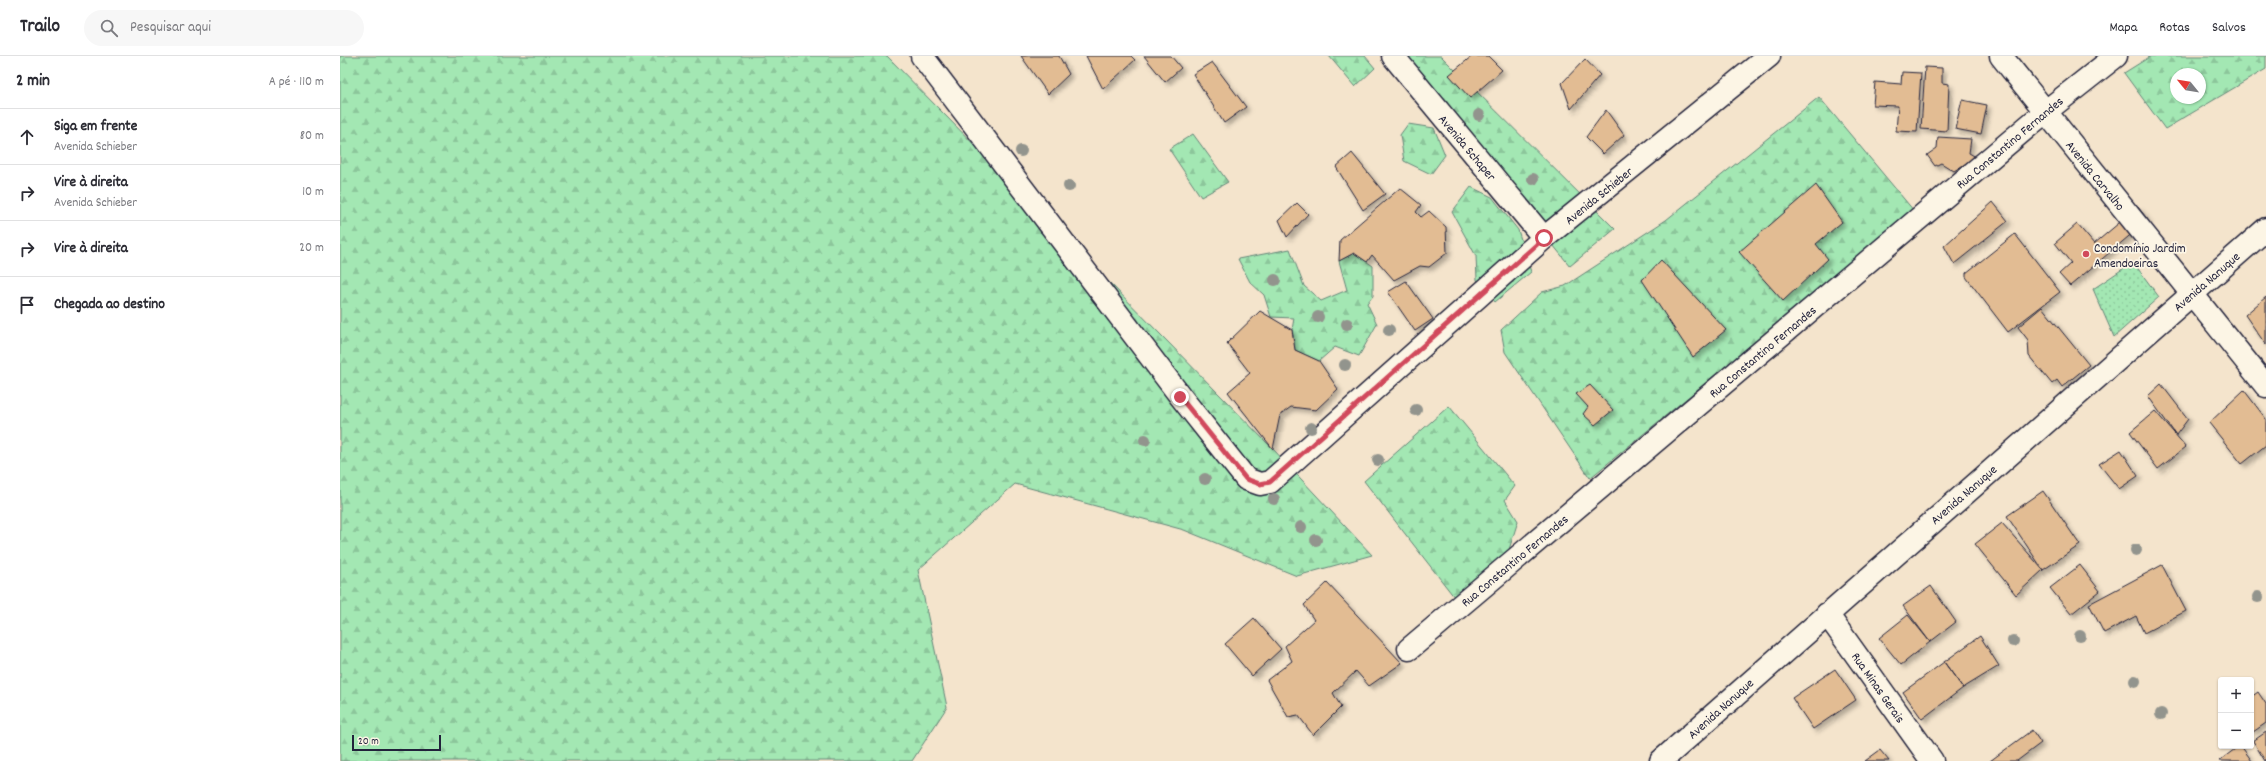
<!DOCTYPE html>
<html lang="pt">
<meta charset="utf-8">
<style>
:root{--surface:#fff;--page:#f7f7f7;--text:#2b2b33;--muted:#7c7c81;--line:#e1e1e2}
body{margin:0;font-family:Dekko,sans-serif;background:var(--page);color:var(--text)}
.controls{position:absolute;right:12px;bottom:12px;display:grid;overflow:hidden;border-radius:4px;box-shadow:0 1px 3px #0004}
.controls button{width:36px;height:36px;display:grid;place-items:center;padding:0;border:0;border-bottom:1px solid var(--line);background:var(--surface);color:var(--text);font:20px sans-serif}
.compass{position:absolute;left:1830px;top:12px;width:36px;height:36px;border-radius:50%;background:var(--surface);box-shadow:0 1px 3px #0004;rotate:300deg}
.scale{position:absolute;left:12px;bottom:10px;width:89px;box-sizing:border-box;padding-left:4px;border:2px solid #22223b;border-top:0;font-size:11px;line-height:14px;white-space:nowrap;color:#22223b;-webkit-text-stroke:3px #fcf5e5;paint-order:stroke}
.stop{position:absolute;width:12px;height:12px;margin:-9px;border:3px solid #d1495b;border-radius:50%;background:#fff}
.stop.end{background:#d1495b;border-color:#fff;box-shadow:0 1px 4px #0008}
.list{margin:0;padding:0;list-style:none}
h2{display:flex;justify-content:space-between;align-items:center;height:52px;margin:0;padding:0 16px;font-size:17px}
h2 small{font-size:13px;font-weight:400;color:var(--muted)}
.list li{display:grid;grid-template-columns:26px 1fr auto;gap:12px;align-items:center;box-sizing:border-box;height:56px;padding:0 16px;border-top:1px solid var(--line)}
.list b{display:block;font-size:15px;white-space:nowrap}
.list p{margin:0;font-size:13px;white-space:nowrap;color:var(--muted)}
.list em{font-size:13px;font-style:normal;color:var(--muted)}
.icon{flex:none;width:22px;height:22px;fill:none;stroke:currentColor;stroke-width:2;stroke-linecap:round;stroke-linejoin:round}
.map{position:relative;flex:none;width:1926px;height:705px;overflow:hidden}
header{display:flex;align-items:center;gap:24px;box-sizing:border-box;height:56px;padding:0 20px;background:var(--surface);border-bottom:1px solid var(--line)}
header strong{font-size:19px}
nav{display:flex;gap:22px;margin-inline-start:auto;font-size:14px}
.search{width:280px;height:36px;background:var(--page);display:flex;align-items:center;gap:10px;box-sizing:border-box;padding:0 14px;border-radius:22px;color:var(--muted);font-size:15px}
main{display:flex}
aside{flex:1;background:var(--surface)}
.map>svg:first-child{display:block}
.grass{fill:url(#grass-dots);stroke:#628477}
.forest{fill:url(#forest-firs);stroke:#628477;fill-rule:evenodd}
.building{fill:#e2bc93;stroke:#22223b;filter:url(#shadow)}
.lines{fill:none;stroke-linecap:round;stroke-linejoin:round}
.minor-casing{stroke:#22223b;stroke-width:25}
.secondary-casing{stroke:#22223b;stroke-width:25}
.minor{stroke:#fcf5e5;stroke-width:22}
.secondary{stroke:#fcf5e5;stroke-width:22}
.tree{fill:#92948d}
.route{stroke:#d1495b;stroke-width:5}
.poi-dot{fill:#d1495b;stroke:#fcf5e5;stroke-width:1.5}
.labels{text-anchor:middle;stroke-width:3.5;stroke-linejoin:round;paint-order:stroke}
.street-label{font-size:13px;fill:#22223b;stroke:#fcf5e5}
.poi-label{font-size:13px;fill:#22223b;stroke:#fcf5e5;text-anchor:start}
</style>
<header>
<strong>Trailo</strong>
<div class="search"><svg class="icon" aria-label="search" viewBox="0 0 24 24"><circle cx="10" cy="10" r="6"/><path d="M15 15l6 6"/></svg>Pesquisar aqui</div>
<nav><a>Mapa</a><a>Rotas</a><a>Salvos</a></nav>
</header>
<main>
<aside>
<h2>2 min<small>A pé · 110 m</small></h2>
<ul class="list">
<li><svg class="icon" aria-label="ahead" viewBox="0 0 24 24"><path d="M12 20V5M6 11l6-6 6 6"/></svg><div><b>Siga em frente</b><p>Avenida Schieber</p></div><em>80 m</em></li>
<li><svg class="icon" aria-label="right" viewBox="0 0 24 24"><path d="M7 20v-9h11M14 6l5 5-5 5"/></svg><div><b>Vire à direita</b><p>Avenida Schieber</p></div><em>10 m</em></li>
<li><svg class="icon" aria-label="right" viewBox="0 0 24 24"><path d="M7 20v-9h11M14 6l5 5-5 5"/></svg><div><b>Vire à direita</b></div><em>20 m</em></li>
<li><svg class="icon" aria-label="arrive" viewBox="0 0 24 24"><path d="M6 21V4h12l-3 4 3 4H6"/></svg><div><b>Chegada ao destino</b></div></li>
</ul>
</aside>
<div class="map">
<svg width="1926" height="705" viewBox="0 0 1926 705">
<defs>
<pattern id="grass-dots" width="8" height="8" patternUnits="userSpaceOnUse"><rect width="8" height="8" fill="#a3e7b3"/><path d="M2 2h.1M6 6h.1" fill="none" stroke="#8cc69b" stroke-width="1.8" stroke-linecap="round"/></pattern>
<pattern id="forest-firs" width="22" height="20" patternUnits="userSpaceOnUse"><rect width="22" height="20" fill="#a3e7b3"/><path d="M5 1l3.5 6h-7zM16 11l3.5 6h-7z" fill="#8cc69b"/></pattern>
<filter id="shadow"><feDropShadow dx="3.5" dy="3.5" stdDeviation="2" flood-color="#0004"/></filter>
</defs>
<rect width="100%" height="100%" fill="#f4e4cc"/>
<filter id="ink" filterUnits="userSpaceOnUse"><feTurbulence type="fractalNoise" baseFrequency=".025" numOctaves="2"/><feDisplacementMap in="SourceGraphic" scale="8" xChannelSelector="R" yChannelSelector="G"/><feConvolveMatrix kernelMatrix="1 2 1 2 8 2 1 2 1" color-interpolation-filters="sRGB"/></filter>
<g filter="url(#ink)">
<path class="grass" d="M1793,206L1819,241L1774,281L1753,233Z"/>
<path class="forest" d="M0,0H547L933,393L1032,499L957,520L844,474L675,428L578,514L607,651L572,705H0Z
M989,0H1025L1035,12L1015,31Z
M1060,0H1101L1275,173L1230,210Z
M1811,0H1926V13L1825,73L1784,17ZM1836,18H1860V42H1836Z
M1479,41L1574,155L1250,422L1165,296L1161,274L1202,236L1225,230L1326,164Z
M1068,68L1094,72L1105,99L1091,118L1064,105L1060,79Z
M853,78L888,126L861,141L829,93Z
M1131,131L1152,141L1178,174L1191,216L1155,246L1137,224L1136,200L1112,156Z
M950,193L964,230L981,245L1007,234L999,205L1014,197L1033,210V240L1027,247L1037,268L1019,300L995,291L979,305L955,294L952,274L954,262L931,261L924,239L910,226L898,203Z
M1109,350L1175,430L1165,444L1178,465L1167,500L1115,542L1024,425Z"/>
<path class="building" d="M681,0H719L729,18L708,38Z
M746,0H791L795,4L763,33Z
M804,0H831L841,12L825,26Z
M1132,0H1148L1162,14L1130,42L1109,19Z
M1245,3L1260,19L1231,53L1222,27Z
M872,6L906,51L884,67L853,18Z
M1585,11L1602,12V27L1609,28L1607,75L1581,73Z
M1562,16L1581,17L1577,76L1556,75L1558,50L1533,49L1535,26L1561,28Z
M1622,44L1647,49L1641,78L1615,73Z
M1266,54L1284,79L1263,98L1246,81Z
M1598,81L1631,83L1629,97L1636,101L1614,115L1601,107L1595,110L1587,99L1597,92Z
M1012,97L1045,138L1023,154L996,111Z
M1476,129L1502,166L1476,188L1488,203L1443,245L1399,196Z
M1060,132L1081,149L1076,156L1081,161L1089,155L1106,171L1107,197L1089,211L1080,210L1054,224L1032,199L1027,206L1014,197L999,205L1000,184Z
M1653,146L1668,165L1614,208L1604,190Z
M957,147L968,158L947,181L939,164Z
M1798,151L1808,164L1730,230L1719,218L1731,207L1715,187L1737,168L1754,188Z
M1675,178L1720,236L1668,276L1626,221V217Z
M1321,204L1386,274L1353,301L1302,224Z
M1066,225L1093,263L1075,275L1048,236Z
M1926,241V289L1905,259Z
M1702,251L1749,309L1722,331L1717,324L1712,328L1689,300L1688,284L1678,271Z
M920,255L952,274L955,294L979,305L998,333L976,354L951,351L940,359L933,393L888,336L910,317L887,287Z
M1821,328L1848,363L1836,379L1808,340Z
M1250,329L1273,354L1255,369L1243,358L1248,351L1236,338Z
M1904,334L1926,363V389L1902,408L1869,367Z
M1815,355L1846,391L1818,413L1790,376Z
M1781,394L1798,420L1779,433L1759,408Z
M1703,435L1740,489L1703,514L1667,460Z
M1662,467L1703,514L1676,539L1635,488Z
M1740,509L1760,535L1731,558L1710,532Z
M1822,509L1846,555L1804,577L1796,560L1764,577L1749,548Z
M987,527L1062,607L1029,630L1016,615L993,637L1001,651L973,679L958,659L948,661L927,624L952,605L945,590L974,564L964,549Z
M1591,530L1616,566L1590,586L1563,550Z
M1568,559L1590,586L1561,609L1539,582Z
M914,562L941,593L912,620L885,588Z
M1640,580L1659,610L1623,632L1604,606Z
M1604,606L1623,632L1582,663L1563,636Z
M1495,613L1516,644L1473,673L1452,642Z
M1918,636L1926,648V667L1913,676L1911,673V641Z
M1692,674L1701,687L1677,705H1650Z
M1926,676V705H1925L1913,685Z
M1899,690H1901L1912,705H1879Z
M1540,694L1549,705H1525Z"/>
<g class="lines">
<g class="minor-casing">
<path id="minor" d="M582,0L841,341L906,423L920,428L930,426L1204,182L1429,0
M1053,0L1204,182
M1661,0L1926,330
M1487,558L1592,705
M1069,593L1705,56L1776,0"/>
</g>
<g class="secondary-casing">
<path id="secondary" d="M1321,705L1926,173"/>
</g>
<use href="#minor" class="minor"/>
<use href="#secondary" class="secondary"/>
</g>
<g class="tree">
<circle cx="1139" cy="59" r="6"/>
<circle cx="681" cy="95" r="6"/>
<circle cx="1193" cy="123" r="6"/>
<circle cx="729" cy="130" r="6"/>
<circle cx="935" cy="224" r="6"/>
<circle cx="978" cy="261" r="6"/>
<circle cx="1007" cy="268" r="6"/>
<circle cx="1049" cy="274" r="6"/>
<circle cx="1005" cy="309" r="6"/>
<circle cx="1076" cy="354" r="6"/>
<circle cx="971" cy="372" r="6"/>
<circle cx="805" cy="384" r="6"/>
<circle cx="1038" cy="404" r="6"/>
<circle cx="865" cy="423" r="6"/>
<circle cx="934" cy="443" r="6"/>
<circle cx="961" cy="471" r="6"/>
<circle cx="976" cy="484" r="6"/>
<circle cx="1796" cy="494" r="6"/>
<circle cx="1918" cy="541" r="6"/>
<circle cx="1740" cy="580" r="6"/>
<circle cx="1673" cy="585" r="6"/>
<circle cx="1795" cy="625" r="6"/>
<circle cx="1821" cy="658" r="6"/>
</g>
</g>
<g class="lines" filter="url(#ink)">
<path class="route" d="M840,341L906,423L920,428L930,426L1204,182"/>
</g>
<circle class="poi-dot" cx="1746" cy="198" r="4"/>
<g class="labels">
<g class="street-label">
<text transform="translate(1669 86) rotate(-40)" y="5">Rua Constantino Fernandes</text>
<text transform="translate(1128 91) rotate(50)" y="5">Avenida Schaper</text>
<text transform="translate(1756 119) rotate(51)" y="5">Avenida Carvalho</text>
<text transform="translate(1258 139) rotate(-39)" y="5">Avenida Schieber</text>
<text transform="translate(1866 225) rotate(-41)" y="5">Avenida Nanuque</text>
<text transform="translate(1422 295) rotate(-40)" y="5">Rua Constantino Fernandes</text>
<text transform="translate(1623 438) rotate(-41)" y="5">Avenida Nanuque</text>
<text transform="translate(1174 504) rotate(-40)" y="5">Rua Constantino Fernandes</text>
<text transform="translate(1539 631) rotate(55)" y="5">Rua Minas Gerais</text>
<text transform="translate(1380 652) rotate(-42)" y="5">Avenida Nanuque</text>
</g>
<g class="poi-label">
<text x="1754" y="196">Condomínio Jardim<tspan x="1754" dy="15">Amendoeiras</tspan></text>
</g>
</g>
</svg>
<div class="controls">
<button>+</button>
<button>−</button>
</div>
<svg class="compass" viewBox="-18 -18 36 36"><path d="M0-13l5 13h-10z" fill="#e53935"/><path d="M0 13l5-13h-10z" fill="#7c7c81"/></svg>
<div class="scale">20 m</div>
<div class="stop" style="left:1204px;top:182px"></div>
<div class="stop end" style="left:840px;top:341px"></div>
</div>
</main>
